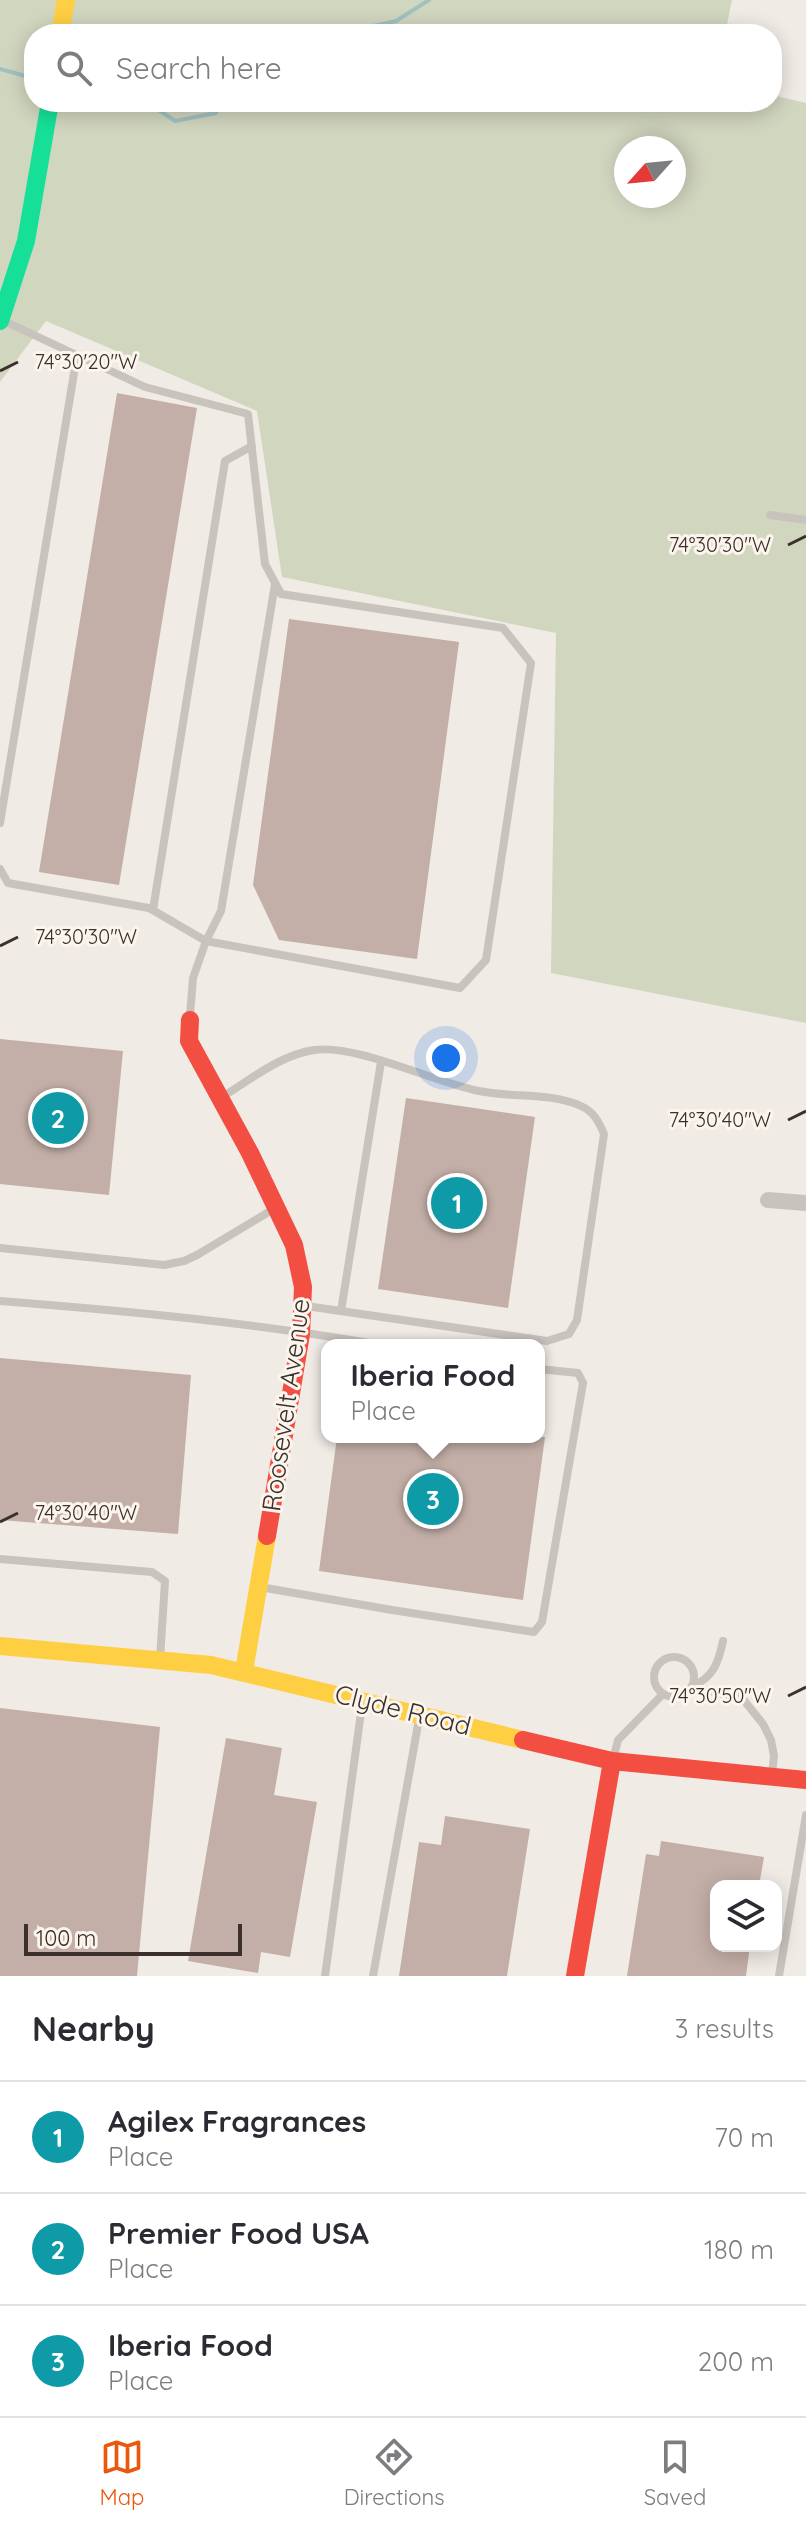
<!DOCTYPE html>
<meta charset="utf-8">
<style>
:root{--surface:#fff;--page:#f2f2f3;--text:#2b2b33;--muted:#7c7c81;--line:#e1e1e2;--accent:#ea580c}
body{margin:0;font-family:Quicksand,sans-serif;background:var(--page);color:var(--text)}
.controls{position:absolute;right:24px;bottom:24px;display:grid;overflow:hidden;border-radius:16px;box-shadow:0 4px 20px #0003}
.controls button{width:72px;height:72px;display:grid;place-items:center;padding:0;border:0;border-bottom:2px solid var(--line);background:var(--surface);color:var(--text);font:40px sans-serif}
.compass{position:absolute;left:614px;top:136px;width:72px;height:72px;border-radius:50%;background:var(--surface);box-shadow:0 4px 20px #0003;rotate:243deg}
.scale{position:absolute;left:24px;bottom:20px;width:218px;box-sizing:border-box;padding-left:8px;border:4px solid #3b302b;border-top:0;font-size:22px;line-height:28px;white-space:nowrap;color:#3b302b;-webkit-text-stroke:6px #fbf5ee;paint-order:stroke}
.you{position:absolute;left:446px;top:1058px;width:28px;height:28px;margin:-20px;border:6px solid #fff;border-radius:50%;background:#1a73e8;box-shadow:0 0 0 12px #1a73e833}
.badge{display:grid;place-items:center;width:52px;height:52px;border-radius:50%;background:var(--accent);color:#fff;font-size:26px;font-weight:700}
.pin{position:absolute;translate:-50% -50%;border:4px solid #fff;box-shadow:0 2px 8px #0006}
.popup{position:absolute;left:321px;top:1339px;width:224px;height:104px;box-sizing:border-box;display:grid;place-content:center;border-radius:16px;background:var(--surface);filter:drop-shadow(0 2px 6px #0005);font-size:26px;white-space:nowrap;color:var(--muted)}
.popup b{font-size:30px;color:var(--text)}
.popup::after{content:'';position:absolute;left:50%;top:100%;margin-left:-16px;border:16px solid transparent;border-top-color:var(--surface)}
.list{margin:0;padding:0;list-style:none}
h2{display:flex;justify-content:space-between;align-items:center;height:104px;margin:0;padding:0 32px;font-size:34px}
h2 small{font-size:26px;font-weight:400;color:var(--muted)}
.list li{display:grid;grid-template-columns:52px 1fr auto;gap:24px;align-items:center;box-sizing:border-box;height:112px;padding:0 32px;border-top:2px solid var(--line)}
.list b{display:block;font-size:30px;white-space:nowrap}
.list p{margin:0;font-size:26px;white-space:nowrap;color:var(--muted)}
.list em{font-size:26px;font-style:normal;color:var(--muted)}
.icon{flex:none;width:44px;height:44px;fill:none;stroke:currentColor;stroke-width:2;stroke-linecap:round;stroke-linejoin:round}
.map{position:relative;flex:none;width:806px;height:1976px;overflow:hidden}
.search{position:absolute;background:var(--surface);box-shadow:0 4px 20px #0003;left:24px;right:24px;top:24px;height:88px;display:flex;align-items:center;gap:20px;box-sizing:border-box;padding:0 28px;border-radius:32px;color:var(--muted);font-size:30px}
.sheet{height:440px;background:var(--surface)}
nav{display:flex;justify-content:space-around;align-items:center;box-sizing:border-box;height:112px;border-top:2px solid var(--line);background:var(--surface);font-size:22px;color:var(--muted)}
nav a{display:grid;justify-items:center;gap:4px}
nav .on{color:var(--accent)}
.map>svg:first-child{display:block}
.green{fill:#d1d6bf;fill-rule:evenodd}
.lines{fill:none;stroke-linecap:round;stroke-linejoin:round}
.stream{stroke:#a1c2c1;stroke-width:4}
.building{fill:#c3afa7}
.lane{stroke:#c9c3be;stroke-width:8}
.street{stroke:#c9c3be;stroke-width:16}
.fast{stroke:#16e098;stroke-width:18}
.slow{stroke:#ffcf43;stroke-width:18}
.jam{stroke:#f24e42;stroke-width:18}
.ticks{fill:none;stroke:#3b302b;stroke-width:3}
.labels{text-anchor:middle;stroke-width:6;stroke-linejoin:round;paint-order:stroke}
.street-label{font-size:26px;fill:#3b302b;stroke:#fbf5ee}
.ticks-label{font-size:20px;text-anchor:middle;fill:#3b302b;stroke:#fbf5ee;stroke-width:6;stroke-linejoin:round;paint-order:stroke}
</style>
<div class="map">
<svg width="806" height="1976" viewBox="0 0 806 1976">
<rect width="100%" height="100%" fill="#f0ebe5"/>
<path class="green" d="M0,0H732L725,34H34V102H772V95L806,103V1023L551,973L556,633L282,577L257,411L46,321L0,382ZM626,148H674V196H626Z"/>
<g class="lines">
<path class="stream" d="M337,34L396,21L429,0
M0,69L29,77
M147,102L175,121L216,113L221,102"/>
</g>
<path class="building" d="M117,393L197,408L119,885L39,872Z
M289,619L459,642L417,959L279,940L253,885Z
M0,1039L123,1051L109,1195L0,1184Z
M406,1098L535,1117L508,1308L378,1289Z
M0,1358L191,1375L178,1534L0,1520Z
M337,1437H545L523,1600L319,1571Z
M0,1708L160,1727L137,1976H0Z
M226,1738L282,1748L274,1795L317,1802L290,1957L261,1952L258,1973L188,1961Z
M445,1816L530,1829L507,1976H399L419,1842L441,1845Z
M661,1841L764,1857L759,1886H716V1946H750L746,1976H627L646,1854L659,1856Z"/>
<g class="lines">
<path class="lane" d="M4,321L145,387L248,414L265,564L281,594L503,628L531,663L486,960L460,988L206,941L193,978L190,1015
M770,515L806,520
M0,823L77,355
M0,869L8,883L149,908L206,941L221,911L275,584
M153,910L225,461L252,446
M222,1097C250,1080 280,1055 314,1050C358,1044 433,1082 479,1091C512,1098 551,1092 581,1106C594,1112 599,1122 604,1134L577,1320L569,1334L547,1341L306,1306
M0,1248L164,1265L184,1261L197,1255L272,1210
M0,1301C128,1311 255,1323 381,1345
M341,1311L381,1062
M0,1559L152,1572L165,1581L160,1659
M260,1587L392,1610L534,1632L542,1622L583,1383L578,1373L539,1369
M654 1677a20 20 0 1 1 40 0a20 20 0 1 1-40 0Z
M691,1687L742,1698L763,1724L771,1740L774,1756L772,1775
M692,1687C714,1676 718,1664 723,1641
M613,1760L618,1740L663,1694
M325,1976L362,1705
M373,1976L419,1719
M779,1976L806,1815"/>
<path class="street" d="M768,1200L806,1203"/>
<path class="fast" d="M0,321L26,241L50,102"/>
<path class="slow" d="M60,34L66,0
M0,1646L211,1665L523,1740
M244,1671L267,1536"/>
<path class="jam" d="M190,1020L189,1041L250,1153L294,1245L303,1287L301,1334L267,1536
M523,1740L612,1761L806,1780
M575,1976L612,1761"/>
</g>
<path class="ticks" d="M0,371L18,362M788,545L806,536M0,946L18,937M788,1120L806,1111M0,1522L18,1513M788,1696L806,1687"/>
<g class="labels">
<g class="street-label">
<text transform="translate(286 1405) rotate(-82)" y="9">Roosevelt Avenue</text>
<text transform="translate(403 1710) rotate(14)" y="9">Clyde Road</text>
</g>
</g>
<g class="ticks-label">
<text x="86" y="369">74°30'20"W</text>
<text x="720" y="552">74°30'30"W</text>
<text x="86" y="944">74°30'30"W</text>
<text x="720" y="1127">74°30'40"W</text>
<text x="86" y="1520">74°30'40"W</text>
<text x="720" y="1703">74°30'50"W</text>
</g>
</svg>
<div class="controls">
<button><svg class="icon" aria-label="layers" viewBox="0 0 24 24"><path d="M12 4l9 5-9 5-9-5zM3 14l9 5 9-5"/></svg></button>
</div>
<svg class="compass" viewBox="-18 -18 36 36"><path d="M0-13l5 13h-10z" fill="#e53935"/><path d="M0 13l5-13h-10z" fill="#7c7c81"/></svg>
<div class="scale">100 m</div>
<div class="you"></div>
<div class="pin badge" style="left:457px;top:1203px;background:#0f9aa8">1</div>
<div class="pin badge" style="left:58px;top:1118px;background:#0f9aa8">2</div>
<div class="pin badge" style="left:433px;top:1499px;background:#0f9aa8">3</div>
<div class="popup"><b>Iberia Food</b>Place</div>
<div class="search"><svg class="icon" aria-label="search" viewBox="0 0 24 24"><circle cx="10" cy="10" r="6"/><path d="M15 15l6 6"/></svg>Search here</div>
</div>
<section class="sheet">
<h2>Nearby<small>3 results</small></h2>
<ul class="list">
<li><span class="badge" style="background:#0f9aa8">1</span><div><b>Agilex Fragrances</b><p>Place</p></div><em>70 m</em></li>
<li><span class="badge" style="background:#0f9aa8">2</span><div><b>Premier Food USA</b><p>Place</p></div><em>180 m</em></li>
<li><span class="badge" style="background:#0f9aa8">3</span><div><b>Iberia Food</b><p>Place</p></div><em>200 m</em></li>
</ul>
</section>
<nav>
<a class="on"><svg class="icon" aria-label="map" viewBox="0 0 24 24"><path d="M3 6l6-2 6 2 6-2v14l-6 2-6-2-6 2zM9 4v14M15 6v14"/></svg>Map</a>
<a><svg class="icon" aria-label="directions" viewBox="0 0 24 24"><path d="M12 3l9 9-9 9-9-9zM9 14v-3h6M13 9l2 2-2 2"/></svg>Directions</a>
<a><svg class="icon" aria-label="saved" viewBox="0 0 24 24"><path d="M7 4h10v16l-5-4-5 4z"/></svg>Saved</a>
</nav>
